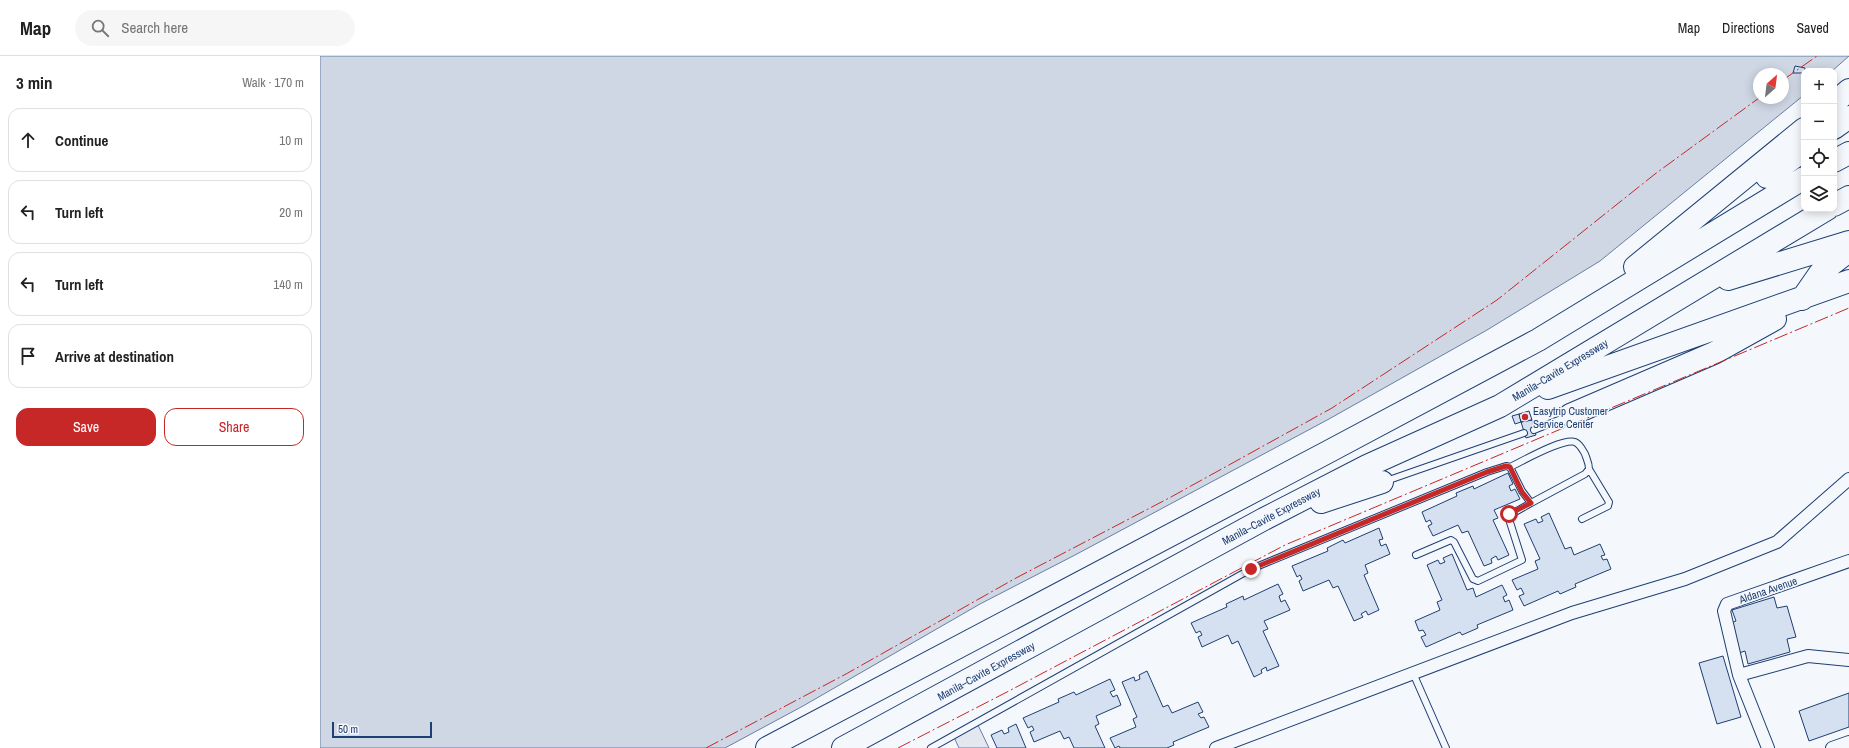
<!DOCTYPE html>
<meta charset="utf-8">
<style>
:root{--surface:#fff;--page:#f6f6f6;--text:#222;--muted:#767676;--line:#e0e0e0;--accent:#c62828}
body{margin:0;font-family:"Archivo Narrow",sans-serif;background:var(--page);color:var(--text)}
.controls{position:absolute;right:12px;top:12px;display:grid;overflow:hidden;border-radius:8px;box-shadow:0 2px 10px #0003}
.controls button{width:36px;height:36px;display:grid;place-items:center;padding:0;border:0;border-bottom:1px solid var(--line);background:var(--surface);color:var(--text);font:20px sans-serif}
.compass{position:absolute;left:1433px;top:12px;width:36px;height:36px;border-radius:50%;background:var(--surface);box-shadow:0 2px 10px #0003;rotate:28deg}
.scale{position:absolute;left:12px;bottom:10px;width:100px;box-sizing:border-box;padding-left:4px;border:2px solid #1d3f73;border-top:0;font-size:11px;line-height:14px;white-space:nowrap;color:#1d3f73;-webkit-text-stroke:3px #f4f7fb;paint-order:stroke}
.stop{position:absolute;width:12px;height:12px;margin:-9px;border:3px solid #c62828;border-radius:50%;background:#fff}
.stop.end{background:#c62828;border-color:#fff;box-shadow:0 1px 4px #0008}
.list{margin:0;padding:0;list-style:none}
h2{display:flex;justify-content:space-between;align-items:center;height:52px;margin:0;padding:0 16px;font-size:17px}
h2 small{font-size:13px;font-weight:400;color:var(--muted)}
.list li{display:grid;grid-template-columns:26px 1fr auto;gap:12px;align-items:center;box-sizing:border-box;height:64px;margin:0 8px 8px;padding:0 8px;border:1px solid var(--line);border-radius:12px}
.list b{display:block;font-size:15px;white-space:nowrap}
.list em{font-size:13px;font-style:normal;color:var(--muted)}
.actions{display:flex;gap:8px;padding:12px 16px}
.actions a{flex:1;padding:9px 0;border:1px solid var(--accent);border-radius:12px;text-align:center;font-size:14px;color:var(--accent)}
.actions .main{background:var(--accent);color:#fff}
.icon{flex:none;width:22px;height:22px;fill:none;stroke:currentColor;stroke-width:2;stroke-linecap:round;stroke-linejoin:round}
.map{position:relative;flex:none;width:1529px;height:692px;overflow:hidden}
header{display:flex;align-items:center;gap:24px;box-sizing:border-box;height:56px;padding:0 20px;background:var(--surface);border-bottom:1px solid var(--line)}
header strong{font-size:19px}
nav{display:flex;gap:22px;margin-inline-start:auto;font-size:14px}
.search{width:280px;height:36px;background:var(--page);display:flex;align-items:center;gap:10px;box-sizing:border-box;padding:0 14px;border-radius:22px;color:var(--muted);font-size:15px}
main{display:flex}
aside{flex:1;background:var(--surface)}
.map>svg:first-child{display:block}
.parking{fill:#e3e8f0;stroke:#687fa3}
.water{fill:#cfd7e4;stroke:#687fa3;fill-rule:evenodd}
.building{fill:#d5e0f0;stroke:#1d3f73}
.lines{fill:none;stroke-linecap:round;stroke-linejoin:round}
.lane-casing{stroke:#1d3f73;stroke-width:8}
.street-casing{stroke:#1d3f73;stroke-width:14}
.highway-casing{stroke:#1d3f73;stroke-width:24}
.lane{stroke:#f4f7fb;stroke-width:6}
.street{stroke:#f4f7fb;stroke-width:12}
.highway{stroke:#f4f7fb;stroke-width:22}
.power{stroke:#c62828;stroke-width:1;stroke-dasharray:14 3 2 3;stroke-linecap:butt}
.route{stroke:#c62828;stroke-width:5}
.poi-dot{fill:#c62828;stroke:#f4f7fb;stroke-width:1.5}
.labels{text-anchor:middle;stroke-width:3;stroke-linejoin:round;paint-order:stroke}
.street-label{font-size:11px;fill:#1d3f73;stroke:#f4f7fb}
.poi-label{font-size:11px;fill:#1d3f73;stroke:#f4f7fb;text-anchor:start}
</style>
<header>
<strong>Map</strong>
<div class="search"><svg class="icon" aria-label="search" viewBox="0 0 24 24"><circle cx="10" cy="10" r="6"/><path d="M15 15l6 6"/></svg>Search here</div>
<nav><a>Map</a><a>Directions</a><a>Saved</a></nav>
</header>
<main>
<aside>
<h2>3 min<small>Walk · 170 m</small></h2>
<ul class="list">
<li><svg class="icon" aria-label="ahead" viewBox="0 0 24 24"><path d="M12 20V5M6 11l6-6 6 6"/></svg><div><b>Continue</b></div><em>10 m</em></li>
<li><svg class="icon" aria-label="left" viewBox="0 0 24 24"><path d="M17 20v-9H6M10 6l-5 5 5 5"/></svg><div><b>Turn left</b></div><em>20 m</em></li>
<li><svg class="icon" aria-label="left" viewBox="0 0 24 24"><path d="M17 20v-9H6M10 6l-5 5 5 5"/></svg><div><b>Turn left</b></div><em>140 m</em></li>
<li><svg class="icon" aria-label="arrive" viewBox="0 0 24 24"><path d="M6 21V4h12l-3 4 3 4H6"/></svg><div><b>Arrive at destination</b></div></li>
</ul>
<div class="actions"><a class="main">Save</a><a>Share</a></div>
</aside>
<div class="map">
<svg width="1529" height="692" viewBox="0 0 1529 692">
<rect width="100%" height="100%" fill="#f4f7fb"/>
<path class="parking" d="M657,667L669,692H639L633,679Z"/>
<path class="water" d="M0,0H1529L1512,15H1484V39L1280,205L1167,274L1009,363L755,499L660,548L483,650L405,692H0ZM1439,18H1463V42H1439Z"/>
<path class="building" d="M1475,10L1485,12L1484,17H1473Z
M1209,355L1212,364L1201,366L1199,358Z
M1199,358L1201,366L1195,368L1192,360Z
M1212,364L1216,379L1206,382L1201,366Z
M1188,417L1193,428L1189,430L1191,435L1195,433L1200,443L1174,454L1178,462L1173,464L1189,499L1178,504L1176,500L1171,503L1172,507L1164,510L1148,475L1142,477L1138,469L1113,480L1108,470L1112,468L1110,464L1106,466L1102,456L1137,440L1136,437L1153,430L1154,433Z
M1229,457L1245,493L1251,491L1254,499L1280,488L1285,499L1281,500L1283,504L1287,503L1291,513L1255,528L1256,531L1240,538L1238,535L1204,550L1199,540L1204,538L1201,532L1197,534L1192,524L1218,513L1215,505L1220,503L1204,468L1216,463L1218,467L1223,465L1221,461Z
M1059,472L1063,483L1059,484L1061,490L1066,488L1070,498L1045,509L1048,517L1044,519L1059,554L1048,559L1046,555L1041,558L1043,561L1034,565L1018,530L1013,532L1009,524L983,535L979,525L982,523L980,519L977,521L972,510L1008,495L1007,492L1023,484L1025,487Z
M1132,498L1147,534L1153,532L1156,541L1182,529L1187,539L1183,541L1185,546L1189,544L1193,554L1157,569L1158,572L1142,579L1140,576L1106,591L1101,581L1106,579L1103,574L1099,575L1095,565L1120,554L1117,546L1122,544L1107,509L1118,504L1120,508L1125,506L1123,502Z
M958,528L963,538L959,540L961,546L965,544L970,554L944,565L948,573L943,575L959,610L947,615L946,611L941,614L942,617L934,621L918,585L912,588L908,579L882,591L878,581L882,579L880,575L876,577L871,567L907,551L906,548L923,540L924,544Z
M1454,541L1457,552L1467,550L1476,581L1467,583L1470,596L1428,608L1425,595L1419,597L1411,567L1416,565L1412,554Z
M1403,600L1421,661L1397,668L1379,607Z
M827,615L843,651L848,649L852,657L878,646L883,656L878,658L881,662L884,661L889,671L853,686L854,689L847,692H800L799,690L795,692L790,682L816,671L813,663L817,661L802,626L814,621L815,625L820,623L819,619Z
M790,623L795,634L790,636L793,641L797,639L801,649L776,660L779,668L775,670L785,692H754L749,681L744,683L740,675L714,686L710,676L714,674L712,670L708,672L703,662L739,646L738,643L754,636L756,639Z
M1529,637V671L1489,685L1479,655Z
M696,668L706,692H677L671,679L682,674L684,678L689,676L688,672Z"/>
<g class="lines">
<g class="lane-casing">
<path id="lane" d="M1214,374L1246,361
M1066,425L1204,377
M1211,447L1265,418L1269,413
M1096,499L1131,484L1134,486L1153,523L1158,525L1202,504L1188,460L1211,447L1202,435L1190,411
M1093,617L1126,692
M611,692L931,513L1167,416L1186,410L1190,411C1203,405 1242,382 1255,386C1260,388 1262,393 1265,398C1267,404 1269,407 1269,413L1289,446L1288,450L1262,463"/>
</g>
<g class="street-casing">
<path id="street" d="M1529,505L1407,548L1404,555L1419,619L1488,600L1529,604
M1419,619L1448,692
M896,692L1252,557L1365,523L1457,486L1529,423
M1512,692L1529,686"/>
</g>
<g class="highway-casing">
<path id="highway" d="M1514,47L1529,34
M1514,72L1529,61
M1514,105L1529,97
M1447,121L1484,94
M1514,149L1529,141
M1315,211L1484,73
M1408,223L1529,186
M1482,243L1500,217L1529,195
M1228,332L1529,225
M1250,359L1394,297L1455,263
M1001,446L1062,426
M447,692L1006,397L1218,284L1484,122
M523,692L944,463L1047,410L1180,350L1507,153"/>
</g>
<use href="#lane" class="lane"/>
<use href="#street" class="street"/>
<use href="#highway" class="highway"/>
<path class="power" d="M1463,24L1497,0
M386,692L526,618L696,522L851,441L1012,352L1177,244L1335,118L1439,42
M578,692L687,636L965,489L1529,252"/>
</g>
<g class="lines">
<path class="route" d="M931,513L1167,416L1186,410L1190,411L1202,436L1211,447L1189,458"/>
</g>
<circle class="poi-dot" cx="1205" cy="361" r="4"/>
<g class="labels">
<g class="street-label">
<text transform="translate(1240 314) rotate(-31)" y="4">Manila–Cavite Expressway</text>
<text transform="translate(951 460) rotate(-28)" y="4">Manila–Cavite Expressway</text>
<text transform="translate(1448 534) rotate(-19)" y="4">Aldana Avenue</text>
<text transform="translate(666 615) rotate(-29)" y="4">Manila–Cavite Expressway</text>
</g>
<g class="poi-label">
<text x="1213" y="359">Easytrip Customer<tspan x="1213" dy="13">Service Center</tspan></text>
</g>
</g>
</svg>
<div class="controls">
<button>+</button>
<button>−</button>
<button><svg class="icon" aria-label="locate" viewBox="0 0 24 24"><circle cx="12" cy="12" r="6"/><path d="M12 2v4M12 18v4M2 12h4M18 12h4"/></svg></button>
<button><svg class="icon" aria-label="layers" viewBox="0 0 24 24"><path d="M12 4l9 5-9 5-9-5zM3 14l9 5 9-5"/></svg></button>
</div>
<svg class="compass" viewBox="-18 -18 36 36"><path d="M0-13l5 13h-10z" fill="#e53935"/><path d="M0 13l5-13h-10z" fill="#767676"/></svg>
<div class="scale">50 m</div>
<div class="stop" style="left:1189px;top:458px"></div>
<div class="stop end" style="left:931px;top:513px"></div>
</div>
</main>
